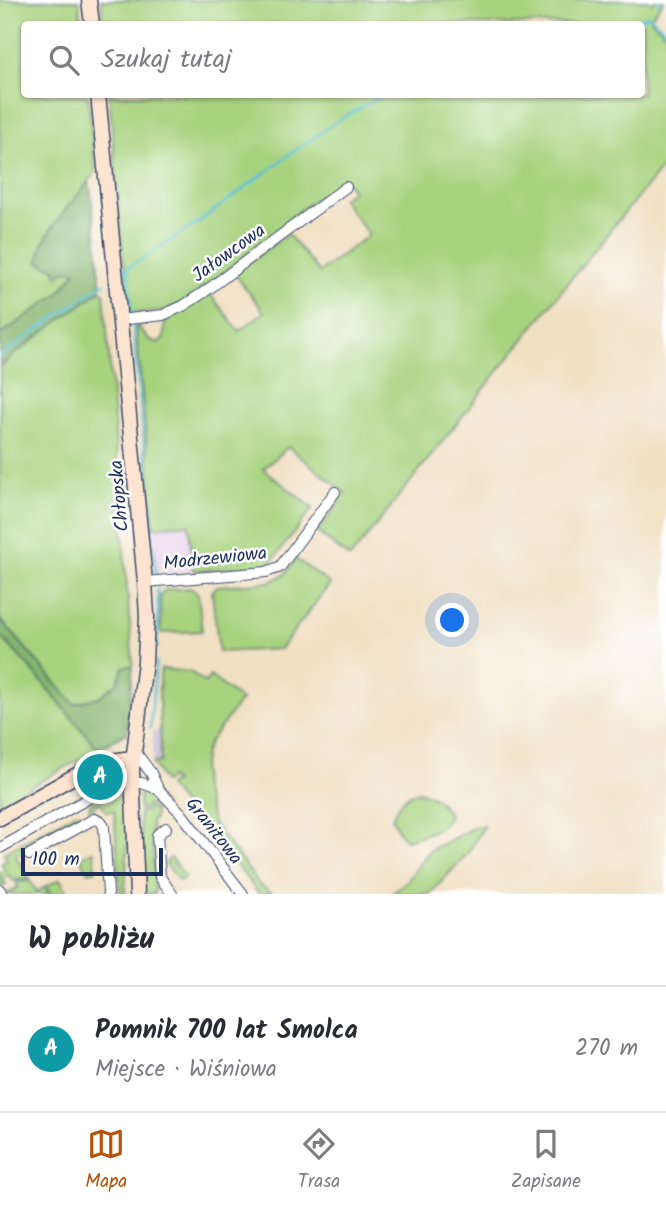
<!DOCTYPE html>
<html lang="pl">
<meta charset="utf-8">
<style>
:root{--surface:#fff;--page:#f7f7f7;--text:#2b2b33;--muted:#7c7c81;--line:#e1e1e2;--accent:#b45309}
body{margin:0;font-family:Kalam,sans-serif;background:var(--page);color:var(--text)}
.scale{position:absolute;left:21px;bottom:18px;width:142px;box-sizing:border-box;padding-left:7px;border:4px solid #1b2f5e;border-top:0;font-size:19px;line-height:24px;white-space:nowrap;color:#1b2f5e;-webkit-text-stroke:5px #fff;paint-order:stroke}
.you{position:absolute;left:453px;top:621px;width:24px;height:24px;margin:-18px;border:5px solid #fff;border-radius:50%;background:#1a73e8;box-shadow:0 0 0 10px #1a73e833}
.badge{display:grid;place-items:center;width:46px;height:46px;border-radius:50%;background:var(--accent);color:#fff;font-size:23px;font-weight:700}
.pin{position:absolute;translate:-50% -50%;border:4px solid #fff;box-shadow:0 2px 7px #0006}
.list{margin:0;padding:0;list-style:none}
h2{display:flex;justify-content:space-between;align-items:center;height:91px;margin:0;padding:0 28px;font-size:30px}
h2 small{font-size:23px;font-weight:400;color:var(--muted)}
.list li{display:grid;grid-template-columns:46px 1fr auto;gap:21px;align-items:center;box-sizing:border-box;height:126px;padding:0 28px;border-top:2px solid var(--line)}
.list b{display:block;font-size:26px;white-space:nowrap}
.list p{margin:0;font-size:23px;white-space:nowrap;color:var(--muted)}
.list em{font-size:23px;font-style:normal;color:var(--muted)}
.icon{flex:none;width:38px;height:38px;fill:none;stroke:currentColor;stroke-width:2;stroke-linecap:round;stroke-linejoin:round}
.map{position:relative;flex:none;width:666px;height:894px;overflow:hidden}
.search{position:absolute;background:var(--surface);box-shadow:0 2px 5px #0004;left:21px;right:21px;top:21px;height:77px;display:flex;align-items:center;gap:18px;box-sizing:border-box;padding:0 24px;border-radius:7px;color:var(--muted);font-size:26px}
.sheet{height:217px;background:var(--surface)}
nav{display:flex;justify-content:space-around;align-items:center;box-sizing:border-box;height:98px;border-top:2px solid var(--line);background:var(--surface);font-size:19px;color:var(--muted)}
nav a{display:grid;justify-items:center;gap:4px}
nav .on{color:var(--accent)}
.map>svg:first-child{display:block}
.built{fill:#ebd1ec}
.industrial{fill:#cbbfd6}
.green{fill:#a7d37f;stroke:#61816e;stroke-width:2}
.forest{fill:#85b56e;stroke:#507266;stroke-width:2}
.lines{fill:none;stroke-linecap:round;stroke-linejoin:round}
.stream{stroke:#57bed5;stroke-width:2.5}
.street-casing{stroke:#3b4a6d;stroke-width:12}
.secondary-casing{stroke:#3b4a6d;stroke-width:17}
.street{stroke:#fff;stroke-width:10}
.secondary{stroke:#fde4d0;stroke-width:14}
.labels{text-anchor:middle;stroke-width:5;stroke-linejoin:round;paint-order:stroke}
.street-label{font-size:19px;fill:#1b2f5e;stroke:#fff}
</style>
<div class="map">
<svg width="666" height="894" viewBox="0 0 666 894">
<rect width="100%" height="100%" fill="#fff"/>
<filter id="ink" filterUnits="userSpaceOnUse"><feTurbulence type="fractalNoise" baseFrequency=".0143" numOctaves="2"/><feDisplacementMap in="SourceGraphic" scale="14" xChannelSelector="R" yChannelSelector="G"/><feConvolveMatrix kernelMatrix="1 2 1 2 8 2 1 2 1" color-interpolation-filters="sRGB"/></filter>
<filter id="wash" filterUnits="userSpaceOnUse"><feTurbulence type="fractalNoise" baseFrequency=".00686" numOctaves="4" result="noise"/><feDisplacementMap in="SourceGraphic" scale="28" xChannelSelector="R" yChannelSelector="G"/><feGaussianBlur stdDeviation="1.57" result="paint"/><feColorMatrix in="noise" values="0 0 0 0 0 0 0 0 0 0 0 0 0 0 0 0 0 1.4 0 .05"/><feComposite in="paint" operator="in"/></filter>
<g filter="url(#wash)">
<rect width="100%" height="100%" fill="#f1e0c3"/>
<path class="built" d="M189,524L193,571L165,573L157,567L154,527Z"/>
<path class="industrial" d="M153,731H161V763H153Z"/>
<path class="green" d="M0,0H79L81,24H24V94L88,95L96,172C79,195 40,235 39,262L56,269L58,276C64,269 68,270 76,271L58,294L0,335Z
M101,0H649L652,3L654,0H664L650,19L666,34V163L598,245L350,558L317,532L346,493L288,447L263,469L313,508L272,561L265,565L193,571L189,524L154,527L136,327L138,326L149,340L158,343L164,338L165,318L207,293L211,295L239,331L264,312L234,273L288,234L319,272L369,235L342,199L353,190L344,180C320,196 293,211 275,234L185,301L167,310L133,313L128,310L109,95L642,94V24H103Z
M101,290L104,292L133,666H124L117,683L99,697L74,704L0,619V367L17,352Z
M296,559L330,584L280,649L219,652L212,592L217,586L270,582L284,575Z
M192,588L198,594L202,631L161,633L160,596L165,590Z
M0,635L32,670L98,749L0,804Z
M161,669L191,672L205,683L210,676L241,700L210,741L205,752L202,770L203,789L213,823L260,885L273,894H259L214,837L210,839L168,786L174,782L171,778L164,782L153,763L161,762L159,690Z
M144,789L148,790L164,805H151L139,810V795Z
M419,791C436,797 440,800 449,815C443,832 422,835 406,840L399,833L392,818C398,804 405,794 419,791Z
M112,793L121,797L127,808L128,837L125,894L120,893L114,811L106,812L101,802L93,806L96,813H92L89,809L90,803L106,794Z
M152,808L154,809L155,816L154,817V820L151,821L155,894H144L139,813Z
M75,813H81L83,817L80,822L76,816L21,847L23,851L16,856L29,879L12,880L9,875L3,879L6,885L3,887L0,882V873L5,870L1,863L7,860L4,853Z
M484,826L468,853L430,894H392L407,881L429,851L474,827Z
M92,851H94L95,871L89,872L80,858Z
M171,858L185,877L179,881L167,865L166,862Z
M60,879L69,894H52L47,886Z
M30,881L37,892L45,887L49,894H7L18,887L16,882Z"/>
<path class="forest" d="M89,181L96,232L101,290L17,352L0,367V335L58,294L76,272C68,269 63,270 58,276L56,275L55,269L39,262C40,233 72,204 89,181Z
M0,619L74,704L99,697L117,683L124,666H133L127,733L98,749L32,670L0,635Z"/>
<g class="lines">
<path class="stream" d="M658,4L660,0
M629,24L649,15L666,31
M128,270L132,312
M123,271L196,224L294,151L340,119L386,94
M133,325L156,575
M0,356L105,283
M157,648L158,608L157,589
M150,729L156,661"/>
</g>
</g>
<g filter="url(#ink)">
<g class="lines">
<g class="street-casing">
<path id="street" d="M120,320L163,315L183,306L203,293L346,187
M145,582L266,572L280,567L335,492
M134,750L151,773L158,789L181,813L243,894
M132,783H142L158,789
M166,828L157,835L160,877L172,894
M0,848L89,798
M29,855L90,821L94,819L101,821L104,827L108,894
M0,890L2,894"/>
</g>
<g class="secondary-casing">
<path id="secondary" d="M89,0L92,24
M98,94L145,582L147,617L145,662L132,770L137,894
M0,818L89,768L112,761L132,758"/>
</g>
<use href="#street" class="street"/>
<use href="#secondary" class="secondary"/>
</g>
</g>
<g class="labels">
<g class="street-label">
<text transform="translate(228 252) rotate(-36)" y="7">Jałowcowa</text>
<text transform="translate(118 496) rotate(-95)" y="7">Chłopska</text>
<text transform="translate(215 557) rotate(-6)" y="7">Modrzewiowa</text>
<text transform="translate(215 830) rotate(52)" y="7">Granitowa</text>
</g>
</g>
</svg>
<div class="scale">100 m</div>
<div class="you"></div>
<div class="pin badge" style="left:100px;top:777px;background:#0f9aa8">A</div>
<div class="search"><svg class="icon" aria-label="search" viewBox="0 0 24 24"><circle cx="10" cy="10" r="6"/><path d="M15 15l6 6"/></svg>Szukaj tutaj</div>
</div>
<section class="sheet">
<h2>W pobliżu<small></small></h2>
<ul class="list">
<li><span class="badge" style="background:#0f9aa8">A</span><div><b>Pomnik 700 lat Smolca</b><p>Miejsce · Wiśniowa</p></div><em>270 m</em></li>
</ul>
</section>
<nav>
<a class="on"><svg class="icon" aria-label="map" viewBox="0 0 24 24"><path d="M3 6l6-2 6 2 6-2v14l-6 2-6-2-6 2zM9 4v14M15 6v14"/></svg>Mapa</a>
<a><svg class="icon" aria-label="directions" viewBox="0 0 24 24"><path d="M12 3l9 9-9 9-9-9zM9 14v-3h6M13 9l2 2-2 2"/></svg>Trasa</a>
<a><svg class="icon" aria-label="saved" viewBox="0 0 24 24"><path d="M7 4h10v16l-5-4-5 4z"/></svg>Zapisane</a>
</nav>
